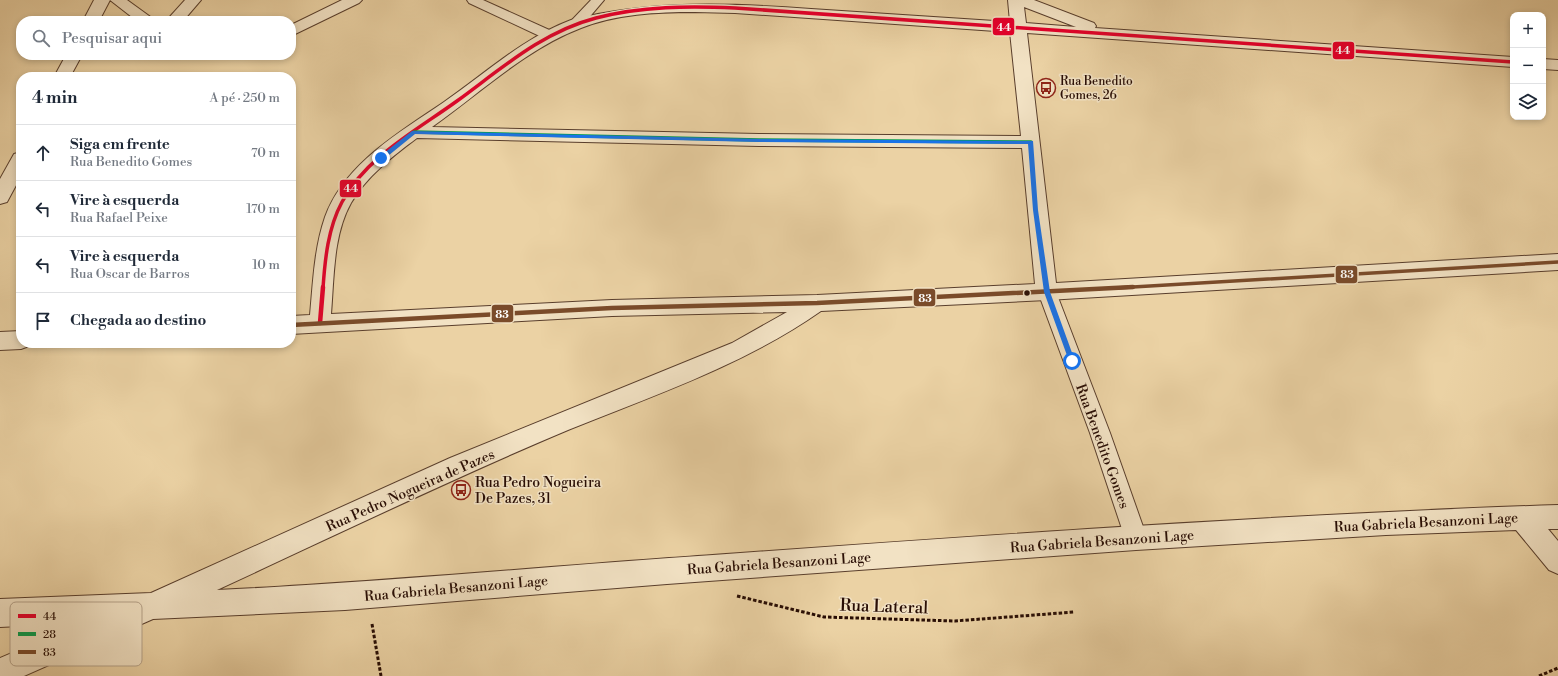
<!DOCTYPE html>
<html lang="pt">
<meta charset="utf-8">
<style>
:root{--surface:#fff;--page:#f6f6f7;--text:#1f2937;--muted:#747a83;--line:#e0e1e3}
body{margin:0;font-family:"Libre Bodoni",serif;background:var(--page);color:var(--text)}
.controls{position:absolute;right:12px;top:12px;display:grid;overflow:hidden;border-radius:8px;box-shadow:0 2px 6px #0003}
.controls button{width:36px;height:36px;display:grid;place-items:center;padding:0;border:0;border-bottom:1px solid var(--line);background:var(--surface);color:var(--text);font:20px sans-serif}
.stop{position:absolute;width:12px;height:12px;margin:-9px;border:3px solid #1a73e8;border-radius:50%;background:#fff}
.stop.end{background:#1a73e8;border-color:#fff;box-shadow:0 1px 4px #0008}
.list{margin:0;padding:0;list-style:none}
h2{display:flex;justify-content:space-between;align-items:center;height:52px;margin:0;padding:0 16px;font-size:17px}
h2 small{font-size:13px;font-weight:400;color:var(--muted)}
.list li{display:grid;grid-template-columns:26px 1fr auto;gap:12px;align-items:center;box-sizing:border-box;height:56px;padding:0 16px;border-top:1px solid var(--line)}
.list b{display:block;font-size:15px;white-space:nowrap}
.list p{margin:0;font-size:13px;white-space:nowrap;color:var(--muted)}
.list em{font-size:13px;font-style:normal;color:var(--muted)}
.icon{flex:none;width:22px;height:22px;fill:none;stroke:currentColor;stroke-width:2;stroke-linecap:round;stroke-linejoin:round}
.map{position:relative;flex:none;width:1558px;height:676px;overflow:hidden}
.search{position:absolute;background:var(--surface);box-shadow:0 2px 6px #0003;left:16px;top:16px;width:280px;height:44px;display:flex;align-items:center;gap:10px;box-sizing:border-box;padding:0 14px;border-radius:16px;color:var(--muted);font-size:15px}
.panel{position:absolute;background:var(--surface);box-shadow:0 2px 6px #0003;left:16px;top:72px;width:280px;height:276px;border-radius:16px}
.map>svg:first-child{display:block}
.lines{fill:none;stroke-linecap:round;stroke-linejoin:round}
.service-casing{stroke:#593e2c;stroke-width:2}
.minor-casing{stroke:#593e2c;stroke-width:2}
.path{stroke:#280d04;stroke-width:3;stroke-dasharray:3.5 2;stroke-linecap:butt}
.service{fill:#f2e2c4;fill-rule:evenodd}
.minor{fill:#f2e2c4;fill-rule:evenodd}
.bus-1-far1-casing{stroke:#f2e2c4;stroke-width:6}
.bus-1-casing{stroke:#f2e2c4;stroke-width:8}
.bus-2-casing{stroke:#f2e2c4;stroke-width:6}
.bus-3-far1-casing{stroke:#f2e2c4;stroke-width:6}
.bus-3-casing{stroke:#f2e2c4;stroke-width:8}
.bus-1-far1{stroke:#e4002b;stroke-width:3.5}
.bus-1{stroke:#e4002b;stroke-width:4.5}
.bus-2{stroke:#029e4d;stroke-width:3.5}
.bus-3-far1{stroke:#7a4b2a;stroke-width:3.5}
.bus-3{stroke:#7a4b2a;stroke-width:4.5}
.route{fill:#1a73e8}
.bus-dot{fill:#280d04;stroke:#f2e2c4;stroke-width:1.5}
.labels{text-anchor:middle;stroke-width:3;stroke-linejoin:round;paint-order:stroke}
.far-poi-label{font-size:12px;fill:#280d04;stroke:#f2e2c4;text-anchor:start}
.street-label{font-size:14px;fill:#280d04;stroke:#f2e2c4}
.poi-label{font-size:14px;fill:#280d04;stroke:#f2e2c4;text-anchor:start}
.near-street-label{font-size:17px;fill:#280d04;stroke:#f2e2c4}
.key{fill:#f2e2c4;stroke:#b5a28a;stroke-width:1}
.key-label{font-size:11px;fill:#280d04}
.line-badge{stroke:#f2e2c4;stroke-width:1.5}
.badge-label{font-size:11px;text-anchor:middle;font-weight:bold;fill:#fff}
</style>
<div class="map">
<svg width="1558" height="676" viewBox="0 0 1558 676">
<rect width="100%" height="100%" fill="#ebd2a4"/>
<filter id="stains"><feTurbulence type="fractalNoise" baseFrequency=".005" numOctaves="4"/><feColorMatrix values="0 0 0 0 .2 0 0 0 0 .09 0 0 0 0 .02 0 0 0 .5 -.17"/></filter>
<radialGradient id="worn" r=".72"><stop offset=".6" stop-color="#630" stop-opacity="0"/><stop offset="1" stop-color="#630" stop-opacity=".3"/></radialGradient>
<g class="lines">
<g class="service-casing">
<path id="service" d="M467,0H483L556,33L558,36L556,39H546L469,3Z
M591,0H604L581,27H571L569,24L571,21Z
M1047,285L1053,287L1056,292L1110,433L1147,538L1143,545L1136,548L1129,545L1125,538L1090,433L1038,292L1041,287Z"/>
</g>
<g class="minor-casing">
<path id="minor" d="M94,0H127L156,21H137L110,0L99,21H83Z
M185,0H201L183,21H166Z
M342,0H362L359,3L291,36V25Z
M1008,0H1034L1094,23L1096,26L1095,28L1513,57V67L1027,33L1056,283L1558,254V270L1047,300L821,311C744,365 654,395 568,430C449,480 334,536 217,590C368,583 518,569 669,558C965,537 1261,515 1558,505V529H1548L1558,541V574L1549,570L1516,530L1386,535L1136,550L667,584L345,610L153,619L24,676H0V658L82,623L0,627V599L151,593L450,458L732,343L787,312L612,316L291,334V316L310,315C313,283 314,249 325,217C344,164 400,132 444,102C486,73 523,38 571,20C648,0 732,3 811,9C877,13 943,18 1010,22ZM1024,7L1076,27L1026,23ZM695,12L735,13L1010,32L1021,136L759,134L432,127C480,93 526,49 581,28C617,14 656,12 695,12ZM417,138L759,146L1022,148L1035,284L817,295L612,300L331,314C334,278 333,235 351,203C367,176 393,156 417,138Z
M66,55H82L70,77H54Z
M1543,59L1558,60V70L1543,69Z
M21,152V176L7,202L0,204V179L14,154Z
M21,331V343H30L29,346L21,349L0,350V332Z"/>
</g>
<path class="path" d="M737,596L824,617L955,621L1074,612
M372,624L381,676
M1539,676L1558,668"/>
<use href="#service" class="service"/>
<use href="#minor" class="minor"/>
<g class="bus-1-far1-casing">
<path id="bus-1-far1" d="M323,288C325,259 328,228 342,202C366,157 417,130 457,101C501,69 542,32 596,18C642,6 689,6 735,8L1513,62"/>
</g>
<g class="bus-1-casing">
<path id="bus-1" d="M320,323L323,287"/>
</g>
<g class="bus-2-casing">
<path id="bus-2" d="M414,132L759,140L1031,142"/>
</g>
<g class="bus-3-far1-casing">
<path id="bus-3-far1" d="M1116,288L1558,262"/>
</g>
<g class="bus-3-casing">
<path id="bus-3" d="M291,325L612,308L817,303L1133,287"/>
</g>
<use href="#bus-1-far1" class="bus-1-far1"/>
<use href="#bus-1" class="bus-1"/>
<use href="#bus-2" class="bus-2"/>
<use href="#bus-3-far1" class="bus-3-far1"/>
<use href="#bus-3" class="bus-3"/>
</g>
<path class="route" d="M412,131L759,139L1033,141L1038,210L1050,292L1075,361L1072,364L1069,361L1044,292L1033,210L1028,144L759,142L415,134L383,160H379V157Z"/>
<defs>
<g id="bus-ring" transform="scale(1)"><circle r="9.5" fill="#f2e2c4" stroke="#8f2418" stroke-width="1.5"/><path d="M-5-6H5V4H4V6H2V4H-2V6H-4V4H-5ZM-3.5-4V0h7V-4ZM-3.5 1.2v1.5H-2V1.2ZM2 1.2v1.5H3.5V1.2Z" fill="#8f2418"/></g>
</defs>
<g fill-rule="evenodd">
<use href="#bus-ring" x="1046" y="88"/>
<use href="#bus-ring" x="461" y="490"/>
</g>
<circle class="bus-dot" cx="1027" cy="293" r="3.5"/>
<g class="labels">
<g class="far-poi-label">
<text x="1060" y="85">Rua Benedito<tspan x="1060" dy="14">Gomes, 26</tspan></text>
</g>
<g class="street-label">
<text transform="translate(1103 446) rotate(70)" y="5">Rua Benedito Gomes</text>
<text transform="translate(410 490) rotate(-24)" y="5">Rua Pedro Nogueira de Pazes</text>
<text transform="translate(1426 522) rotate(-3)" y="5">Rua Gabriela Besanzoni Lage</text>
<text transform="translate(1102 541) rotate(-4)" y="5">Rua Gabriela Besanzoni Lage</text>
<text transform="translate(779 563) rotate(-4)" y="5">Rua Gabriela Besanzoni Lage</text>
<text transform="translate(456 588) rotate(-5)" y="5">Rua Gabriela Besanzoni Lage</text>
</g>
<g class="poi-label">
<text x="475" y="487">Rua Pedro Nogueira<tspan x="475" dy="16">De Pazes, 31</tspan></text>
</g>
<g class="near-street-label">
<text transform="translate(884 606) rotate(2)" y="6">Rua Lateral</text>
</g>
</g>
<rect x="10" y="602" width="132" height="64" rx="6" class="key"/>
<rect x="18" y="614" width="18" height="4" fill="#e4002b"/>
<rect x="18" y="632" width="18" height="4" fill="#029e4d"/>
<rect x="18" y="650" width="18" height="4" fill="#7a4b2a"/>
<g class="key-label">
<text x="43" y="620">44</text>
<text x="43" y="638">28</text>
<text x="43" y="656">83</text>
</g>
<g class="line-badge">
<rect x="992" y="17" width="23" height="19" rx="4" fill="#e4002b"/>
<rect x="1332" y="41" width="23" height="19" rx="4" fill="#e4002b"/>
<rect x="339" y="179" width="23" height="19" rx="4" fill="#e4002b"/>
<rect x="1335" y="265" width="23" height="19" rx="4" fill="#7a4b2a"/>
<rect x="913" y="288" width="23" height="19" rx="4" fill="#7a4b2a"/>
<rect x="491" y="304" width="23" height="19" rx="4" fill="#7a4b2a"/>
</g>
<g class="badge-label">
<text x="1004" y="31">44</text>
<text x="1343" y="54">44</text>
<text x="351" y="192">44</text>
<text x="1347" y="278">83</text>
<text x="925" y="302">83</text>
<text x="502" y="318">83</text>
</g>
<rect width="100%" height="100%" filter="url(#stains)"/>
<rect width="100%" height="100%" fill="url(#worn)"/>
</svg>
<div class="controls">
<button>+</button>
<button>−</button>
<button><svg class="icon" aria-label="layers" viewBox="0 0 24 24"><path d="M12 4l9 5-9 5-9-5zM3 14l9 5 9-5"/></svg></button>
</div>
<div class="stop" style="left:1072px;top:361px"></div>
<div class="stop end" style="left:381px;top:158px"></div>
<div class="search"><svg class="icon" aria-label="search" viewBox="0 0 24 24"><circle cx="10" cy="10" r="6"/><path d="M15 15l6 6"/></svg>Pesquisar aqui</div>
<section class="panel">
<h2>4 min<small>A pé · 250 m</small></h2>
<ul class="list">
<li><svg class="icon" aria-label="ahead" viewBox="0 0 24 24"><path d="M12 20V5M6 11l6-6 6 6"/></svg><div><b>Siga em frente</b><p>Rua Benedito Gomes</p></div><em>70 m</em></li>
<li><svg class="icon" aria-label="left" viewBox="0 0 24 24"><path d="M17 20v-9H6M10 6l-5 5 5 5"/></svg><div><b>Vire à esquerda</b><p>Rua Rafael Peixe</p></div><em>170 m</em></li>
<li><svg class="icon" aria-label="left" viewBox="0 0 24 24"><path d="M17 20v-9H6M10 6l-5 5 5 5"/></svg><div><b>Vire à esquerda</b><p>Rua Oscar de Barros</p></div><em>10 m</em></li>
<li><svg class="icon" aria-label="arrive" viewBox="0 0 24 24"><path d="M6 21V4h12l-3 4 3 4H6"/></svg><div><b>Chegada ao destino</b></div></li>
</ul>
</section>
</div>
